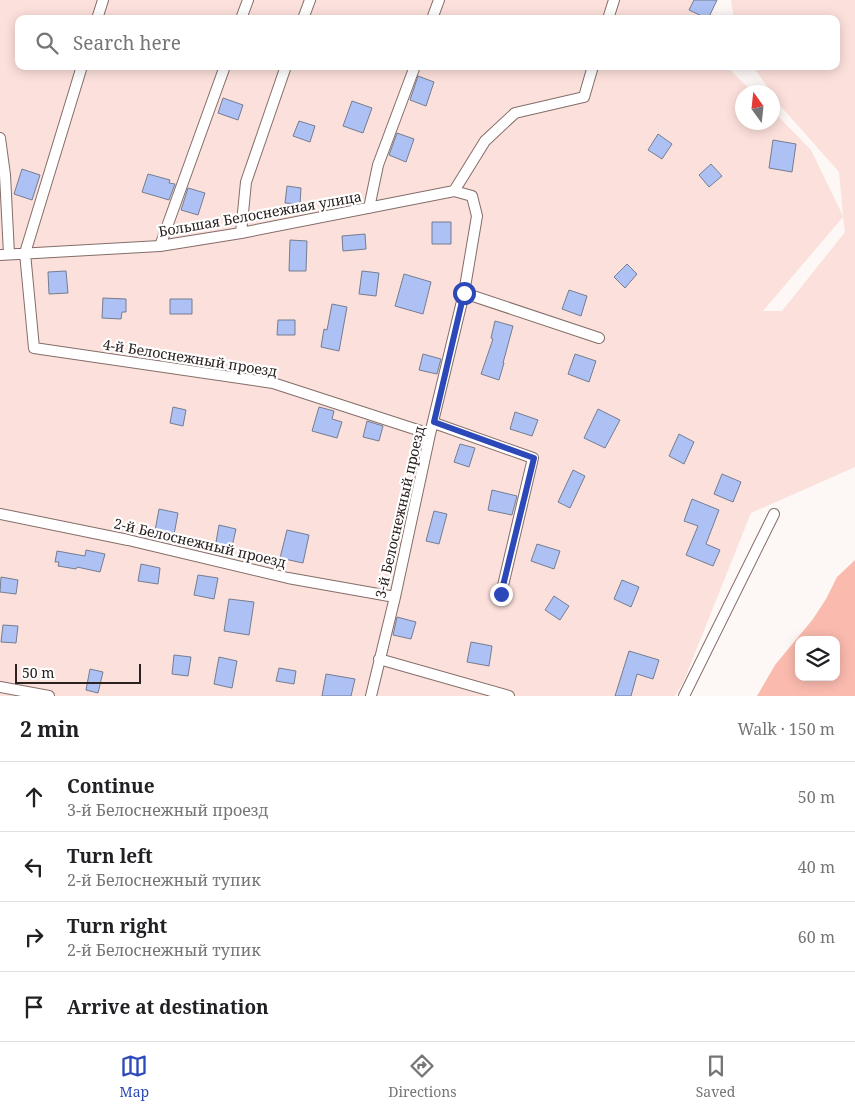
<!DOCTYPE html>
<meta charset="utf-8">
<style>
:root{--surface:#fff;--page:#f2f2f2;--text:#202124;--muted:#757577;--line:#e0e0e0;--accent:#2c48b9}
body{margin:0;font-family:"Noto Serif",serif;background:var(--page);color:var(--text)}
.controls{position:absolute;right:15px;bottom:15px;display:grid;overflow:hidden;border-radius:10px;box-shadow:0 2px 12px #0003}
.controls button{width:45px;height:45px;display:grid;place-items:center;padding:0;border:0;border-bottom:1px solid var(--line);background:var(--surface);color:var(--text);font:25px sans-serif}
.compass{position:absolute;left:735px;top:85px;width:45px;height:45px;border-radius:50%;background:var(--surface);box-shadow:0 2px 12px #0003;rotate:345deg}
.scale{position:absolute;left:15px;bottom:12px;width:126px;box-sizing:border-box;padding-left:5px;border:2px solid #2b211f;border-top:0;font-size:14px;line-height:18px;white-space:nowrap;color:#2b211f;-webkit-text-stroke:4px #fff;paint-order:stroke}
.stop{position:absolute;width:15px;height:15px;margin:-11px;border:4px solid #2c48b9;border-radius:50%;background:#fff}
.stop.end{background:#2c48b9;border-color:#fff;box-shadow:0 1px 5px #0008}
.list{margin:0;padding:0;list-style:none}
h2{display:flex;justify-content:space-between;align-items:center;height:65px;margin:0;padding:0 20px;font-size:21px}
h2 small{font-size:16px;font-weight:400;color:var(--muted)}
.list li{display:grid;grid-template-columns:32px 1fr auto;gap:15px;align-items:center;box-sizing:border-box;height:70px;padding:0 20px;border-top:1px solid var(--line)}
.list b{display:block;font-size:19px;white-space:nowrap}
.list p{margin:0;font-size:16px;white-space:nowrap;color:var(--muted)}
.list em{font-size:16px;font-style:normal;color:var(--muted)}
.icon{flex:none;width:28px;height:28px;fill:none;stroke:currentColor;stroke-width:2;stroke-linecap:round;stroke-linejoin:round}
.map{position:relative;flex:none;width:855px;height:696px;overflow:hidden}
.search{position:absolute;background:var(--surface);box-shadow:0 2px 12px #0003;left:15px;right:15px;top:15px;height:55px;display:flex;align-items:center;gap:12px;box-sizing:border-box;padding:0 18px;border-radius:10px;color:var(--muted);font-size:19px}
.sheet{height:345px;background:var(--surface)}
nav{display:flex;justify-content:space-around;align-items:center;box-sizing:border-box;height:70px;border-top:1px solid var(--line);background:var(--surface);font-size:14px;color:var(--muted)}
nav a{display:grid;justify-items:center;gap:2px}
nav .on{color:var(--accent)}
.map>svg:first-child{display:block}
.green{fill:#fce0db;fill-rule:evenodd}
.water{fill:#fabaae;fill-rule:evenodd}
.building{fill:#adc1f5;stroke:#757d90}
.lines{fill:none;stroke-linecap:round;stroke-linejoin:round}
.lane-casing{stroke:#846d68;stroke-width:12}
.lane{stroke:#fff;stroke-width:10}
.route{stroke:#2c48b9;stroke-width:6}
.labels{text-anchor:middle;stroke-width:4.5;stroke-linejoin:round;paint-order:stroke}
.street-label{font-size:14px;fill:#2b211f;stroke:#fff}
</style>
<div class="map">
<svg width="855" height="696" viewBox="0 0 855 696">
<rect width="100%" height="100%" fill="#fdf8f6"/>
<path class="green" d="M0,0H706L713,19H19V66H730L732,72L753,92H742V122H772L773,111L811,150L843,216L839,172L777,102L772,92H771L753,66H836V19H734L731,0H855V467L751,513L683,683L675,696H0ZM843,217L845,232L782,311H763Z"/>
<path class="water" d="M855,560V696H757L775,665L813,619L826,599L837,577ZM799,640H836V677H799Z"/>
<path class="building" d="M694,0H717L708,19L689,10Z
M418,76L434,82L426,106L410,100Z
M223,98L243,105L238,120L218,113Z
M352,101L372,108L363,133L343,126Z
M299,121L315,126L310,142L293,136Z
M397,133L414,139L406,162L389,155Z
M658,134L672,144L662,159L648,150Z
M773,140L796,144L792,172L769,168Z
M711,164L722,176L709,187L699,175Z
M22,169L40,175L32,200L14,194Z
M148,174L170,180L169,183L175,184L169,200L142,192Z
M287,186L301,188L300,204L285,203Z
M188,188L205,193L198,215L181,210Z
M432,222H451V244H432Z
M365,234L366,249L343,251L342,236Z
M290,240L307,241L306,271H289Z
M627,264L637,274L625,288L614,277Z
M66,271L68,293L49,294L48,272Z
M362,271L379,273L376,296L359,294Z
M404,274L431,282L423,314L395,306Z
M569,290L587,296L581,316L562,309Z
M103,298L126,299V312H122L121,319L102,318Z
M170,299H192V314H170Z
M332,304L347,307L339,351L321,347L324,329L327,330Z
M278,320H295V335H277Z
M495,321L513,326L503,363H504L499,380L481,374L493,339L491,338Z
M423,354L441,359L437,374L419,370Z
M575,354L596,361L589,382L568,374Z
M173,407L186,410L183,426L170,423Z
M319,407L334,411L332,419L342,422L337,438L312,431Z
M598,409L620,420L605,448L584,438Z
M515,412L538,420L532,436L510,429Z
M367,421L383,426L379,441L363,437Z
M679,434L694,442L684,464L669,456Z
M460,444L475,448L469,467L454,462Z
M573,470L585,476L570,508L558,502Z
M722,474L741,482L733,502L714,494Z
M492,490L517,496L512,515L488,510Z
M692,499L719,510L706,544L720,550L713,566L686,555L698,526L684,521Z
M159,509L178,513L173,540L154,536Z
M434,511L447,514L439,544L426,541Z
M219,525L236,529L231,551L215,548Z
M287,530L309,535L303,563L280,558Z
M537,544L560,551L554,569L531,561Z
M86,550L105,554L100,572L77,567L76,569L58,566L59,562H55L57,551L85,556Z
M141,564L160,568L158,584L138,581Z
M198,575L218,578L214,599L194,595Z
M1,577L18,580L16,594L0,592Z
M622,580L639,587L631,607L614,599Z
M554,596L569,606L560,620L545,610Z
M229,599L254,602L249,635L224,631Z
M397,617L416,622L411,639L393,635Z
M3,625L18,626L16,643L1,642Z
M471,642L492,646L489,666L467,662Z
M629,651L659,660L653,679L637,674L631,696H615Z
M174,655L191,657L188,676L172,674Z
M219,657L237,661L232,688L214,684Z
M279,668L296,671L294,684L276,681Z
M90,669L103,672L98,693L86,690Z
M326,674L355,679L351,696H322Z"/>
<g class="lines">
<g class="lane-casing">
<path id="lane" d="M97,19L103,0
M241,19L248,0
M303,19L310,0
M432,19L439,0
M608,19L614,0
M82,66L25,253L34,348L273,383L430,434
M0,138L5,175L9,254
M454,191L485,141L515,113L584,97L593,66
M369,208L378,165L415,66
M241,233L246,182L286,66
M160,246L225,66
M0,255L160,246L241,233L454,191L472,196L477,216L464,293L430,434L395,597L371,696
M464,293L599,338
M434,423L533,458L501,594
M0,514L128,540L288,578L395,597
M379,659L509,696
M0,687L49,696
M684,696L774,514"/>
</g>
<use href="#lane" class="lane"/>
</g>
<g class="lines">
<path class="route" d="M464,293L434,422L534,458L501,594"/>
</g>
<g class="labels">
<g class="street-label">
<text transform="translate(260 214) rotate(-10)" y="5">Большая Белоснежная улица</text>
<text transform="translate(190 358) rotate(9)" y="5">4-й Белоснежный проезд</text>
<text transform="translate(400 512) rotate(-77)" y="5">3-й Белоснежный проезд</text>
<text transform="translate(200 543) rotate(13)" y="5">2-й Белоснежный проезд</text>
</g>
</g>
</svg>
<div class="controls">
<button><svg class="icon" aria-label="layers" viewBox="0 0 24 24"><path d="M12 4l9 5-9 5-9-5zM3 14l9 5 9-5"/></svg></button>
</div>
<svg class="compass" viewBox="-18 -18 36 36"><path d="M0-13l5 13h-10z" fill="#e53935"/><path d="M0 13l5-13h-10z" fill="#757577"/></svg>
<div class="scale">50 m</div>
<div class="stop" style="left:464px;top:293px"></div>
<div class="stop end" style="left:501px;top:594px"></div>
<div class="search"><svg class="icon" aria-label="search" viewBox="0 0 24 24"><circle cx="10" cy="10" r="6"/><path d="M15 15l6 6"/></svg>Search here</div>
</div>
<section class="sheet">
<h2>2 min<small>Walk · 150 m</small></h2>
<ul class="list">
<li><svg class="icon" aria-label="ahead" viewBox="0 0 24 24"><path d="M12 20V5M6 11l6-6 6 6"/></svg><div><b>Continue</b><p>3-й Белоснежный проезд</p></div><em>50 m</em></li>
<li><svg class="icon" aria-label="left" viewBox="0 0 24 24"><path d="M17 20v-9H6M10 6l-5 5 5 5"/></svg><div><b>Turn left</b><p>2-й Белоснежный тупик</p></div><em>40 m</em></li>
<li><svg class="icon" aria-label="right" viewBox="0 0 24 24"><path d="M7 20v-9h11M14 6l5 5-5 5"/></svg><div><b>Turn right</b><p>2-й Белоснежный тупик</p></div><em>60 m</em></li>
<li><svg class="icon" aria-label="arrive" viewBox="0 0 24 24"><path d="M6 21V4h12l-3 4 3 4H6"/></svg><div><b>Arrive at destination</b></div></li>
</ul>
</section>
<nav>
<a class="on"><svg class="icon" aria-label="map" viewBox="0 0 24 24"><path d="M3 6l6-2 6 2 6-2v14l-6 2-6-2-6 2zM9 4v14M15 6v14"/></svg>Map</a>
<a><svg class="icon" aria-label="directions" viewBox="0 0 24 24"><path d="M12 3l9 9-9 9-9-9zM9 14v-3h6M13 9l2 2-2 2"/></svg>Directions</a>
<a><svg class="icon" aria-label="saved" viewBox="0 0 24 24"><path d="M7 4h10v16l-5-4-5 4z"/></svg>Saved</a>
</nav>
